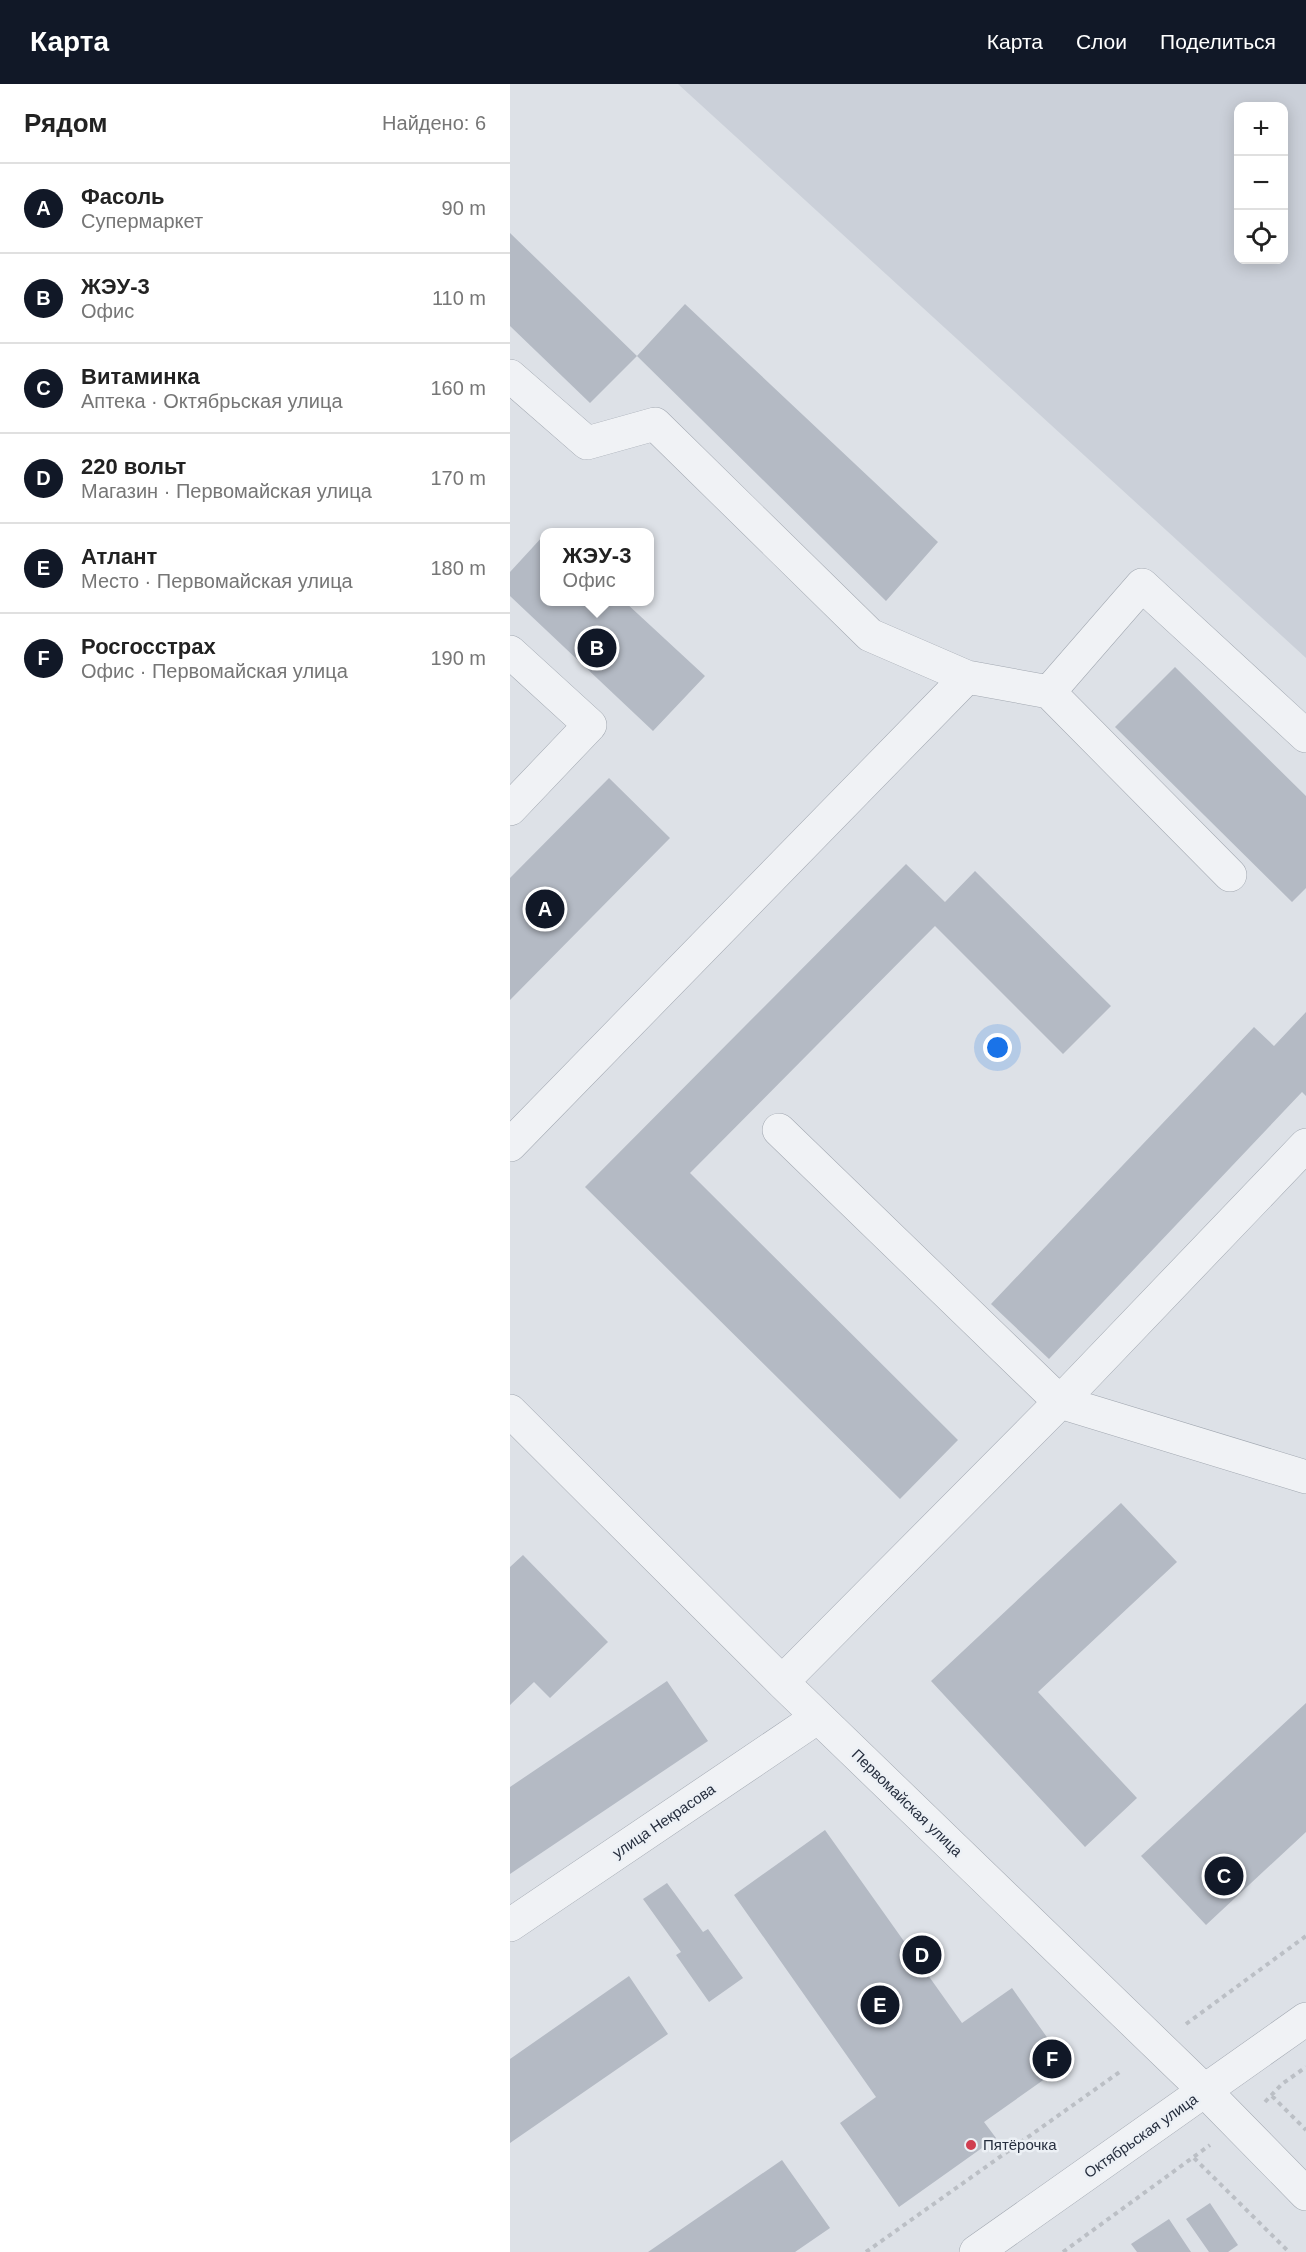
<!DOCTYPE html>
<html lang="ru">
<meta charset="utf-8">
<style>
:root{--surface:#fff;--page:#f6f6f6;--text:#222;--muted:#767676;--line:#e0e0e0;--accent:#111827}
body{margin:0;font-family:Helvetica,sans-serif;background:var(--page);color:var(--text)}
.controls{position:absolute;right:18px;top:18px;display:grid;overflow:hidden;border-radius:12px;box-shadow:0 3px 15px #0003}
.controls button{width:54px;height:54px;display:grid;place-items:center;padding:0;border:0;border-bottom:2px solid var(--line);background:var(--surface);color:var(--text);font:30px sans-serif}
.you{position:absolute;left:488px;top:964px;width:21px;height:21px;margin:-15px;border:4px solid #fff;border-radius:50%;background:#1a73e8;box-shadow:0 0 0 9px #1a73e833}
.badge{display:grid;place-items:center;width:39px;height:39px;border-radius:50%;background:var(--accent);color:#fff;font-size:20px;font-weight:700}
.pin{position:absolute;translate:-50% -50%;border:3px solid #fff;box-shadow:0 2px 6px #0006}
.popup{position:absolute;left:30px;top:444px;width:114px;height:78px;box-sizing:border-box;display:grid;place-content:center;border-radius:12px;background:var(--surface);filter:drop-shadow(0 2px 4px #0005);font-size:20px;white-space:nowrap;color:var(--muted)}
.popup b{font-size:22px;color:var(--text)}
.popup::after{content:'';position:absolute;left:50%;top:100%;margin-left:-12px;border:12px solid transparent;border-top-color:var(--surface)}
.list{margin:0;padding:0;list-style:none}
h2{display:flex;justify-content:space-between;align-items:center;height:78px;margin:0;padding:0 24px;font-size:26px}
h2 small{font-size:20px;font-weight:400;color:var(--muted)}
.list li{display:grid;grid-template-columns:39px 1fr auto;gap:18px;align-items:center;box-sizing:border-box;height:90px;padding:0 24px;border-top:2px solid var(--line)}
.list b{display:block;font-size:22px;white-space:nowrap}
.list p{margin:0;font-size:20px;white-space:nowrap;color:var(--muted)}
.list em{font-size:20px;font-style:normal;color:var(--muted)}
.icon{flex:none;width:33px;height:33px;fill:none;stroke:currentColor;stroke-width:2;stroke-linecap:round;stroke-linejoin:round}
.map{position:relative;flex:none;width:796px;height:2168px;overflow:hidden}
header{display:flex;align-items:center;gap:36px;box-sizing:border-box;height:84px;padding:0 30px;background:var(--accent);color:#fff}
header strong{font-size:28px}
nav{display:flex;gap:33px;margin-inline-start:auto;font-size:21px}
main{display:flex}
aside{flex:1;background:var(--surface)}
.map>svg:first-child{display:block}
.built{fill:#cbd0d9;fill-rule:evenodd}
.building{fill:#b4bac4}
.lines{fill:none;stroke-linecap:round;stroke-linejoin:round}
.minor-casing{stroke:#a2a8b1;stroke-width:34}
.path{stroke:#bbbfc5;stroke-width:4;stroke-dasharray:4.5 4.5;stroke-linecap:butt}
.minor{stroke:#f0f2f5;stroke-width:33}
.poi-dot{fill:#d03e50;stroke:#ecf0f5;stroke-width:2}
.labels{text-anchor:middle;stroke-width:5;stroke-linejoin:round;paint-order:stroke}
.street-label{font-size:15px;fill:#262e3e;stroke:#ecf0f5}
.poi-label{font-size:15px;fill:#262e3e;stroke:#ecf0f5;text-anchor:start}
</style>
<header>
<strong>Карта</strong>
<nav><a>Карта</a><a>Слои</a><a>Поделиться</a></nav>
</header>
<main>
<aside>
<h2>Рядом<small>Найдено: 6</small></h2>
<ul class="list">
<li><span class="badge">A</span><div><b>Фасоль</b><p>Супермаркет</p></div><em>90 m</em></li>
<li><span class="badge">B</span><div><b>ЖЭУ-3</b><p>Офис</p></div><em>110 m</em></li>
<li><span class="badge">C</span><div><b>Витаминка</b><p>Аптека · Октябрьская улица</p></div><em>160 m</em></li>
<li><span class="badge">D</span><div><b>220 вольт</b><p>Магазин · Первомайская улица</p></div><em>170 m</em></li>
<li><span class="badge">E</span><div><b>Атлант</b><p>Место · Первомайская улица</p></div><em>180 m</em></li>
<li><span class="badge">F</span><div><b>Росгосстрах</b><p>Офис · Первомайская улица</p></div><em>190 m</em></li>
</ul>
</aside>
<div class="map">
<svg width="796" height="2168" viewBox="0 0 796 2168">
<rect width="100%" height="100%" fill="#dde1e7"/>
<path class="built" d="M168,0H796V574ZM728,22H774V176H728Z"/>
<path class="building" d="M0,149L127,272L80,319L0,242Z
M175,220L428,458L376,517L127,272Z
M34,451V518H115L195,592L143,647L0,512V488Z
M665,583L796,712V804L782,818L605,643Z
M99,694L160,754L0,916V794Z
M396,780L435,818L465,787L601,922L553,970L425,842L180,1089L448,1356L390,1415L75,1103Z
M796,928V1012L792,1008L539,1275L481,1220L744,943L764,962Z
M611,1419L667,1478L528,1608L627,1714L575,1763L421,1597Z
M13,1471L98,1558L40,1614L24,1598L0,1621V1483Z
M157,1597L198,1657L0,1790V1703Z
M796,1619V1748L696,1841L631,1772Z
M315,1746L452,1939L502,1904L556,1980L474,2038L486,2054L389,2123L330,2039L366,2013L224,1811Z
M157,1799L193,1848L198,1845L233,1894L199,1918L166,1871L171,1868L133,1815Z
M119,1892L158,1950L0,2059V1975Z
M272,2076L320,2144L285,2168H138Z
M700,2119L728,2161L718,2168H699L676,2135Z
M659,2135L681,2168H627L621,2160Z"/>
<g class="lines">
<g class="minor-casing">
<path id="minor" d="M0,292L77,359L145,340L360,551L457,593L539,608L632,501L796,652
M0,568L80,641L0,725
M539,608L720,791
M269,1046L550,1318L796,1393
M0,1061L457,593
M0,1327L272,1598L695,2007L796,2110
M272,1598L550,1318L796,1061
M0,1841L308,1633
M466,2168L796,1935"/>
</g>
<path class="path" d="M676,1940L796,1852
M762,2012L796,2046
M755,2018L772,2000L796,1983
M684,2074L779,2168
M356,2168L611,1987
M553,2168L700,2061"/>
<use href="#minor" class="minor"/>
</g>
<circle class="poi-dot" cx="461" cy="2061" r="6"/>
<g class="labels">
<g class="street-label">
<text transform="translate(397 1719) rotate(44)" y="5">Первомайская улица</text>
<text transform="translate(154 1737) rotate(-34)" y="5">улица Некрасова</text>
<text transform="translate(631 2052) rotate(-35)" y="5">Октябрьская улица</text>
</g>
<g class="poi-label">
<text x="473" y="2066">Пятёрочка</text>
</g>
</g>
</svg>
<div class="controls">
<button>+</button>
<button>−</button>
<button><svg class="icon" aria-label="locate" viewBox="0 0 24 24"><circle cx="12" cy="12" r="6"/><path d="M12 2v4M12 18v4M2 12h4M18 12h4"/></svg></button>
</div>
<div class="you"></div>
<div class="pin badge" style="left:35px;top:825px">A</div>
<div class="pin badge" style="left:87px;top:564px">B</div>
<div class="popup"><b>ЖЭУ-3</b>Офис</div>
<div class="pin badge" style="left:714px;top:1792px">C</div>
<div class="pin badge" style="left:412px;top:1871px">D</div>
<div class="pin badge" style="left:370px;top:1921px">E</div>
<div class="pin badge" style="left:542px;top:1975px">F</div>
</div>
</main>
